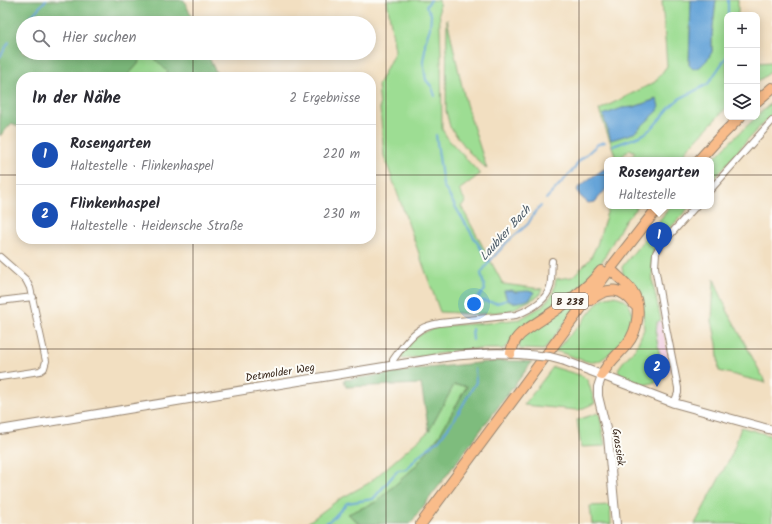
<!DOCTYPE html>
<html lang="de">
<meta charset="utf-8">
<style>
:root{--surface:#fff;--page:#f2f2f3;--text:#2b2b33;--muted:#7c7c81;--line:#e1e1e2;--accent:#0b8043}
body{margin:0;font-family:Kalam,sans-serif;background:var(--page);color:var(--text)}
.controls{position:absolute;right:12px;top:12px;display:grid;overflow:hidden;border-radius:8px;box-shadow:0 2px 10px #0003}
.controls button{width:36px;height:36px;display:grid;place-items:center;padding:0;border:0;border-bottom:1px solid var(--line);background:var(--surface);color:var(--text);font:20px sans-serif}
.you{position:absolute;left:474px;top:304px;width:14px;height:14px;margin:-10px;border:3px solid #fff;border-radius:50%;background:#1a73e8;box-shadow:0 0 0 6px #1a73e833}
.badge{display:grid;place-items:center;width:26px;height:26px;border-radius:50%;background:var(--accent);color:#fff;font-size:13px;font-weight:700}
.pin{position:absolute;translate:-50% -33px;filter:drop-shadow(0 1px 2px #0008)}
.pin::after{content:'';position:absolute;top:21px;width:14px;height:12px;background:inherit;clip-path:polygon(0 0,100% 0,50% 100%)}
.popup{position:absolute;left:604px;top:157px;width:110px;height:52px;box-sizing:border-box;display:grid;place-content:center;border-radius:8px;background:var(--surface);filter:drop-shadow(0 1px 3px #0005);font-size:13px;white-space:nowrap;color:var(--muted)}
.popup b{font-size:15px;color:var(--text)}
.popup::after{content:'';position:absolute;left:50%;top:100%;margin-left:-8px;border:8px solid transparent;border-top-color:var(--surface)}
.list{margin:0;padding:0;list-style:none}
h2{display:flex;justify-content:space-between;align-items:center;height:52px;margin:0;padding:0 16px;font-size:17px}
h2 small{font-size:13px;font-weight:400;color:var(--muted)}
.list li{display:grid;grid-template-columns:26px 1fr auto;gap:12px;align-items:center;box-sizing:border-box;height:60px;padding:0 16px;border-top:1px solid var(--line)}
.list b{display:block;font-size:15px;white-space:nowrap}
.list p{margin:0;font-size:13px;white-space:nowrap;color:var(--muted)}
.list em{font-size:13px;font-style:normal;color:var(--muted)}
.icon{flex:none;width:22px;height:22px;fill:none;stroke:currentColor;stroke-width:2;stroke-linecap:round;stroke-linejoin:round}
.map{position:relative;flex:none;width:772px;height:524px;overflow:hidden}
.search{position:absolute;background:var(--surface);box-shadow:0 2px 10px #0003;left:16px;top:16px;width:360px;height:44px;display:flex;align-items:center;gap:10px;box-sizing:border-box;padding:0 14px;border-radius:22px;color:var(--muted);font-size:15px}
.panel{position:absolute;background:var(--surface);box-shadow:0 2px 10px #0003;left:16px;top:72px;width:360px;height:172px;border-radius:16px}
.map>svg:first-child{display:block}
.built{fill:#f1d0e2}
.green{fill:#9ddd93;stroke:#6c8458;fill-rule:evenodd}
.forest{fill:#7ebc7d;stroke:#5c734e}
.water{fill:#66a4d8;stroke:#50677b}
.lines{fill:none;stroke-linecap:round;stroke-linejoin:round}
.stream{stroke:#66a4d8;stroke-width:2}
.minor-casing{stroke:#968470;stroke-width:8}
.tertiary-casing{stroke:#968470;stroke-width:10}
.primary-casing{stroke:#968470;stroke-width:12}
.minor{stroke:#fff;stroke-width:6}
.tertiary{stroke:#fff;stroke-width:8}
.primary{stroke:#f9bc8a;stroke-width:10}
.tertiary-bridge-casing{stroke:#968470;stroke-width:10;stroke-linecap:butt}
.tertiary-bridge{stroke:#fff;stroke-width:8}
.grid{fill:none;stroke:#3b2a1e;stroke-width:1;stroke-opacity:0.55}
.labels{text-anchor:middle;stroke-width:4;stroke-linejoin:round;paint-order:stroke}
.shield{fill:#fdfcf7;stroke:#75695f;stroke-width:1}
.shield-label{font-size:10px;font-weight:bold;fill:#3b2a1e}
.street-label{font-size:11px;fill:#3b2a1e;stroke:#fdfcf7}
.water-label{font-size:12px;font-style:italic;fill:#4c5b68;stroke:#fdfcf7}
</style>
<div class="map">
<svg width="772" height="524" viewBox="0 0 772 524">
<rect width="100%" height="100%" fill="#fdfcf7"/>
<filter id="ink" filterUnits="userSpaceOnUse"><feTurbulence type="fractalNoise" baseFrequency=".025" numOctaves="2"/><feDisplacementMap in="SourceGraphic" scale="8" xChannelSelector="R" yChannelSelector="G"/><feConvolveMatrix kernelMatrix="1 2 1 2 8 2 1 2 1" color-interpolation-filters="sRGB"/></filter>
<filter id="wash" filterUnits="userSpaceOnUse"><feTurbulence type="fractalNoise" baseFrequency=".012" numOctaves="4" result="noise"/><feDisplacementMap in="SourceGraphic" scale="16" xChannelSelector="R" yChannelSelector="G"/><feGaussianBlur stdDeviation="0.9" result="paint"/><feColorMatrix in="noise" values="0 0 0 0 0 0 0 0 0 0 0 0 0 0 0 0 0 1.4 0 .05"/><feComposite in="paint" operator="in"/></filter>
<g filter="url(#wash)">
<rect width="100%" height="100%" fill="#f2dfc1"/>
<path class="built" d="M661,320L671,369L664,378L656,335L657,321Z"/>
<path class="green" d="M387,0H439L441,54L442,129L448,139L480,174L459,190L466,202L461,206L503,284L542,289L539,296L509,311L478,314L440,312L384,156L378,85L395,51Z
M662,0H691L689,65L712,52V35L716,0H738V15H727V107L693,143L678,160H629L635,152L630,149L618,160H614L615,155L599,110L655,82L667,66ZM656,99L611,139L622,108L634,107Z
M447,19L466,104L487,169L469,152L450,127L446,111Z
M142,53H149L168,72L165,77H126L138,64Z
M772,62V71L757,82V63Z
M772,102V114L749,138L711,182V161L727,145Z
M609,206H638L624,222L600,265L592,275L573,294L510,344L503,349H470L403,359L400,357L411,341L423,333L440,326L488,323L520,319L541,307L553,294L556,279L572,277L590,259L597,245Z
M671,206H690L665,234L654,248L652,260L653,284L661,320L657,322L656,335L664,378L655,382L645,385L621,376L619,372L618,369L623,362L636,348L644,329L643,313L640,295L633,284L623,274L622,267Z
M714,279L727,310L766,383L719,371L717,344L712,321Z
M589,291L544,350L520,349L519,346V341L521,337Z
M612,296C615,296 618,297 621,298C639,307 633,331 622,344C618,347 613,350 610,353C605,357 600,362 594,362C584,363 566,353 555,351L565,340L579,326L599,301L606,297Z
M553,367L583,376L588,381L595,403L579,410H576L524,405Z
M454,385H467L439,436L415,467L376,502L348,514L360,524H306L338,500L369,483L429,431Z
M598,413L600,416L605,446L581,447L577,420Z
M741,427L772,436V469L771,472L772,524H695L732,454Z
M610,505L611,524H592L590,506Z"/>
<path class="forest" d="M0,0H184L194,23H23V53H142L138,64L126,77H21V129L12,123L0,136Z
M149,53H207L218,77H165L168,72Z
M499,361H518L532,362L410,524H360L348,514L376,502L415,467L439,436L467,386L454,385L429,431L421,384L346,387L344,380L428,368Z"/>
<path class="water" d="M691,0H716L712,35V52L707,60L700,67L693,69L689,65Z
M657,99L659,107L658,111L634,133L611,140L603,115L622,108L634,107Z
M604,169L607,170V188L595,202L588,203L580,196L577,189L589,179Z
M512,290L515,292L527,291L534,292C532,302 521,301 513,303L507,300L504,291Z"/>
<g class="lines">
<path class="stream" d="M431,0L426,6L431,14L430,28L425,43V51L423,61L426,80L432,87L435,96
M728,15V0
M25,23L46,0
M23,28V27
M0,57L9,42
M436,135L443,185L459,213L489,262
M613,146L635,138L644,134L653,127L672,105L679,99L708,84L727,56
M546,199L575,168L578,162L598,144L605,142
M476,300L497,303L507,300
M471,314L476,300L485,290L481,273L489,262L507,242L528,224L535,212L541,206
M472,329L473,340
M325,524L334,517L347,503L373,499L398,470L407,469L419,455L439,440L456,417L476,382L475,369"/>
</g>
</g>
<g filter="url(#ink)">
<g class="lines">
<g class="minor-casing">
<path id="minor" d="M711,189L772,121
M0,257L26,280L30,288L46,361L44,368L40,371L0,377
M0,301L33,297
M393,365V360C401,349 409,336 421,329C427,325 434,324 440,323L516,315C529,310 546,302 550,287C552,279 551,269 552,261
M674,403L678,393V388L664,317L655,267L656,253L660,246L696,206"/>
</g>
<g class="tertiary-casing">
<path id="tertiary" d="M565,361L674,403L772,430
M602,375L598,387V396L608,437L616,524
M0,430L445,357C469,354 493,352 517,354"/>
</g>
<g class="primary-casing">
<path id="primary" d="M757,101L772,88
M699,160L718,139L740,117
M590,300C608,286 622,287 635,305
M511,353C513,342 517,336 526,330C552,312 581,296 601,271
M602,375C608,362 618,355 627,344C638,331 642,305 632,291C626,283 617,276 610,269
M421,524L610,269L659,206"/>
</g>
<use href="#minor" class="minor"/>
<use href="#tertiary" class="tertiary"/>
<use href="#primary" class="primary"/>
<g class="tertiary-bridge-casing">
<path id="tertiary-bridge" d="M519,354L550,357L565,361"/>
</g>
<use href="#tertiary-bridge" class="tertiary-bridge"/>
</g>
</g>
<path class="grid" d="M193,0V23M386,0V524M579,0V524M193,53V77M0,175H21M371,175H772M193,239V524M0,349H772"/>
<g class="labels">
<rect class="shield" x="552" y="293" width="36" height="16" rx="3"/>
<g class="shield-label">
<text x="570" y="305">B 238</text>
</g>
<g class="street-label">
<text transform="translate(280 372) rotate(-9)" y="4">Detmolder Weg</text>
<text transform="translate(619 447) rotate(82)" y="4">Grassiek</text>
</g>
<g class="water-label">
<text transform="translate(505 233) rotate(-48)" y="4">Laubker Bach</text>
</g>
</g>
</svg>
<div class="controls">
<button>+</button>
<button>−</button>
<button><svg class="icon" aria-label="layers" viewBox="0 0 24 24"><path d="M12 4l9 5-9 5-9-5zM3 14l9 5 9-5"/></svg></button>
</div>
<div class="you"></div>
<div class="pin badge" style="left:659px;top:255px;background:#1a4fb4">1</div>
<div class="popup"><b>Rosengarten</b>Haltestelle</div>
<div class="pin badge" style="left:657px;top:387px;background:#1a4fb4">2</div>
<div class="search"><svg class="icon" aria-label="search" viewBox="0 0 24 24"><circle cx="10" cy="10" r="6"/><path d="M15 15l6 6"/></svg>Hier suchen</div>
<section class="panel">
<h2>In der Nähe<small>2 Ergebnisse</small></h2>
<ul class="list">
<li><span class="badge" style="background:#1a4fb4">1</span><div><b>Rosengarten</b><p>Haltestelle · Flinkenhaspel</p></div><em>220 m</em></li>
<li><span class="badge" style="background:#1a4fb4">2</span><div><b>Flinkenhaspel</b><p>Haltestelle · Heidensche Straße</p></div><em>230 m</em></li>
</ul>
</section>
</div>
